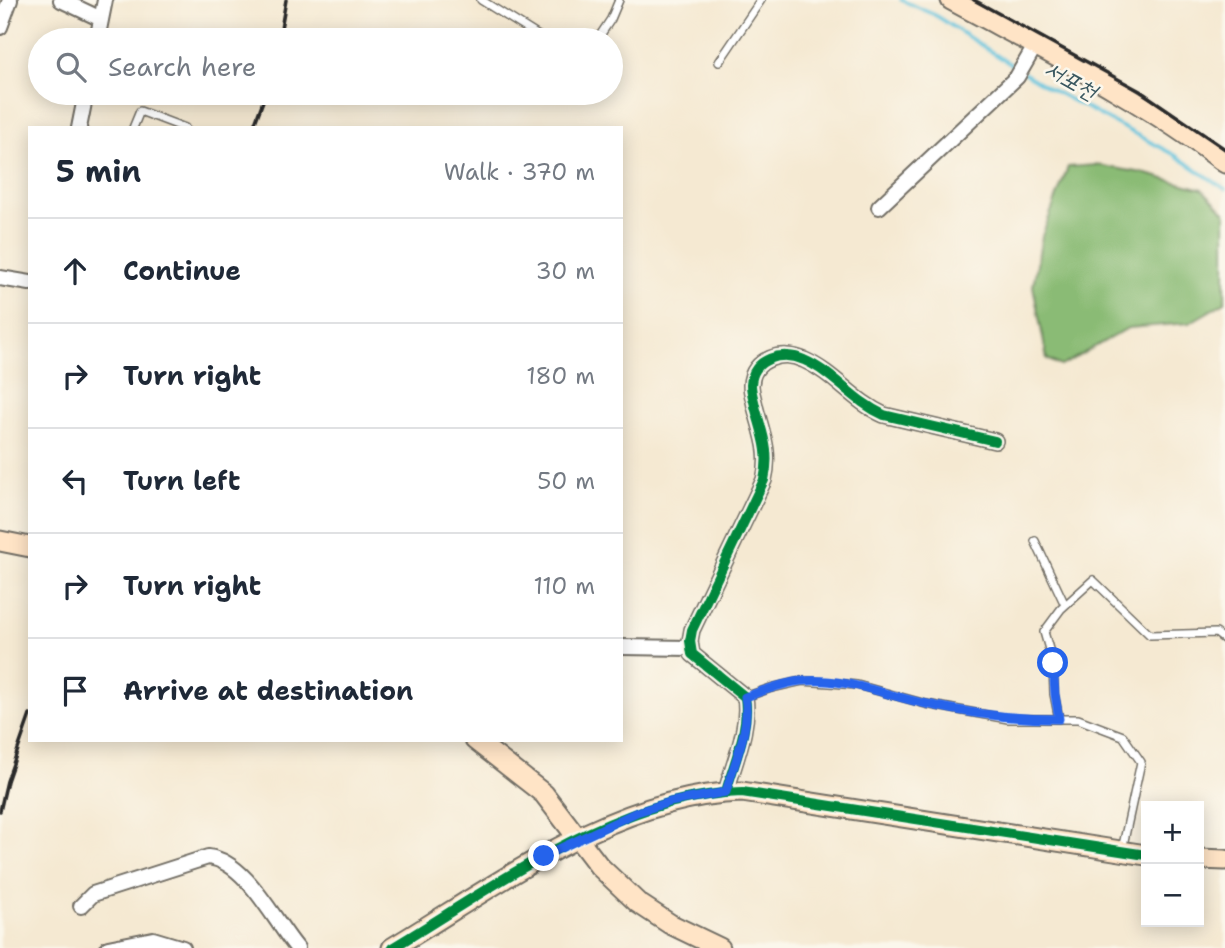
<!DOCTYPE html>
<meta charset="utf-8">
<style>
:root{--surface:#fff;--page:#f2f2f3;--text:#1f2937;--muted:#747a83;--line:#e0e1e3}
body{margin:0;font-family:"Shantell Sans","Poor Story",sans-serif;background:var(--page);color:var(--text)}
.controls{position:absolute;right:21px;bottom:21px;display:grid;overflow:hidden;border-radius:0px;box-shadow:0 4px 18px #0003}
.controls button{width:63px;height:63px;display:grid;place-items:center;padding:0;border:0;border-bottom:2px solid var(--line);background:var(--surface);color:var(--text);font:35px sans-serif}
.stop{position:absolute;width:21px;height:21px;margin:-16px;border:5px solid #2563eb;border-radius:50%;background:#fff}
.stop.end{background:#2563eb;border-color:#fff;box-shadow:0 2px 7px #0008}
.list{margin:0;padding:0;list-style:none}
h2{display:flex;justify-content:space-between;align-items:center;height:91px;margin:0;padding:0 28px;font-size:30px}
h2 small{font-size:23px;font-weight:400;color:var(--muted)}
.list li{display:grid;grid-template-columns:46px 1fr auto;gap:21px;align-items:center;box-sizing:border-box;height:105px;padding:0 28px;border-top:2px solid var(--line)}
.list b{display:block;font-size:26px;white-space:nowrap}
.list em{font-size:23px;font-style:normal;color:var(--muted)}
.icon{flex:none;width:38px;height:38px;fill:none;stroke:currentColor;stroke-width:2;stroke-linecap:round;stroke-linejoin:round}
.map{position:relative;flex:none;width:1225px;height:948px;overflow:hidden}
.search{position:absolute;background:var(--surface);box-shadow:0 4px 18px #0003;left:28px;top:28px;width:595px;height:77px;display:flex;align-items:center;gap:18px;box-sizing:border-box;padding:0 24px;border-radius:38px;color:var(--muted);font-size:26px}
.panel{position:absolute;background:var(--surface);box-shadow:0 4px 18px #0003;left:28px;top:126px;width:595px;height:616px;border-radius:0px}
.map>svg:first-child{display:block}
.forest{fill:#8abb74;stroke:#5a7350;stroke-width:2}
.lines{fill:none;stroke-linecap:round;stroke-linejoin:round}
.stream{stroke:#5dc1db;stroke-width:3.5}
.lane-casing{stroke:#726e65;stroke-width:10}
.street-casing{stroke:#726e65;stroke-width:18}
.secondary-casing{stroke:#726e65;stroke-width:23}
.lane{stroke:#fff;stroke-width:7}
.street{stroke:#fff;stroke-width:14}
.secondary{stroke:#ffe4c6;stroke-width:19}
.rail{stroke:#2b2b2b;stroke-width:3.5}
.cycleway-casing{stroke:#fbf7ec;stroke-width:15}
.cycleway{stroke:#00873e;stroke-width:10}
.route{stroke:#2563eb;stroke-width:9}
.labels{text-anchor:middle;stroke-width:5;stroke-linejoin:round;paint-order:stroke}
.water-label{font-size:23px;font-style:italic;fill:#3a5860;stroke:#fbf7ec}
</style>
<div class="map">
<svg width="1225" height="948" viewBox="0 0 1225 948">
<rect width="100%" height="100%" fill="#fbf7ec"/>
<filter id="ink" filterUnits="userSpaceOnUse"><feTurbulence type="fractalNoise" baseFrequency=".0143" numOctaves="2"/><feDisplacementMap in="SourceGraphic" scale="14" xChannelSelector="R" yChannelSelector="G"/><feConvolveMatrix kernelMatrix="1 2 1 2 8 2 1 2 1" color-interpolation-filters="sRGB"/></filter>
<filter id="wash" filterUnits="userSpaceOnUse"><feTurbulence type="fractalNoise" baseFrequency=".00686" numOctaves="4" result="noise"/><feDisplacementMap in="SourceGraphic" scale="28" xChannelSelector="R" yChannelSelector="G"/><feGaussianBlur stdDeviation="1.57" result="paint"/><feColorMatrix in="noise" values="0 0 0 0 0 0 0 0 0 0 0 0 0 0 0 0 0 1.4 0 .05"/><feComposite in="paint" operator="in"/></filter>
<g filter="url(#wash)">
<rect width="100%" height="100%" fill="#f5e9d2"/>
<path class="forest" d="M1097,165L1143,173L1202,189L1225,212V302L1189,323L1128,328L1061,366L1047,359L1033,286L1042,236L1068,167Z"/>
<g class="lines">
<path class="stream" d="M901,0L933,14L1018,69
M1024,73L1052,90L1175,155L1225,189"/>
</g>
</g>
<g filter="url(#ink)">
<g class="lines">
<g class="lane-casing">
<path id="lane" d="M481,0L545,40
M597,40L611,19L619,0
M719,62L761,0
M133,128L140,111L185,128
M1035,541L1065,605
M745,697L771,688L802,681L857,685L926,704L1008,719H1078L1123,736L1141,762L1122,850
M1059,719L1054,694L1053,663L1044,632L1061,609L1093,580L1150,635L1216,633L1225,640"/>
</g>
<g class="street-casing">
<path id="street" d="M61,0L101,19
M0,27L10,0
M97,40L105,0
M79,128L86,93
M879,207L1017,77L1035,46
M0,278L30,283
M621,647L691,648
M726,792C734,762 750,728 745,697L692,654L690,641L692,630L764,480C771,451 762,434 755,406C754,400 751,392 751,385C752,358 783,350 804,360C834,373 853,401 884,415L995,441
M81,906L93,894L208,857C246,861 274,921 297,948
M108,948L153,939L183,948"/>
</g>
<g class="secondary-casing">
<path id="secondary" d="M951,0C1045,51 1141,98 1225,163
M0,541L30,547
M475,740L544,794L599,866L638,903L670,924L720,948
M1199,859L1225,860
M392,948C497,885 616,795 742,792L1146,855"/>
</g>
<use href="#lane" class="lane"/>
<use href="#street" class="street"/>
<use href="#secondary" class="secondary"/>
<path class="rail" d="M974,0L1140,91L1225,149
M279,40L286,0
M253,128L266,93
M0,811L7,781L30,715"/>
<g class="cycleway-casing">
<path id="cycleway" d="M726,792C734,762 750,728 745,697L692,654L690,641L692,630L764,480C771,451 762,434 755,406C754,400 751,392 751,385C752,358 783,350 804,360C834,373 853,401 884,415L995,441
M392,948C497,885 616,795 742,792L1146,855"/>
</g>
<use href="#cycleway" class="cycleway"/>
</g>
</g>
<g class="lines" filter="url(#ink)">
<path class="route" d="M544,856L637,812L670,802L726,792C734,763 751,728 745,697C763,691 782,683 801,681C845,677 885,695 927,704C971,714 1014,719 1059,719L1055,694L1053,663"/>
</g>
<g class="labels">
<g class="water-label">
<text transform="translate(1071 80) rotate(29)" y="8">서포천</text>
</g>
</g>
</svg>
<div class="controls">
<button>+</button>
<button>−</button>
</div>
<div class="stop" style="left:1053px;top:663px"></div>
<div class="stop end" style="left:544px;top:856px"></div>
<div class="search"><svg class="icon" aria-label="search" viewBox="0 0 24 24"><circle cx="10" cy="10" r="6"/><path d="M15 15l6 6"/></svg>Search here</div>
<section class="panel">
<h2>5 min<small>Walk · 370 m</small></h2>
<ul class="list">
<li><svg class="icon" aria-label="ahead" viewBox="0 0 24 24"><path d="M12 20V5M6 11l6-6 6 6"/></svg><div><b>Continue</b></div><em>30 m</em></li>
<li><svg class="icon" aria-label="right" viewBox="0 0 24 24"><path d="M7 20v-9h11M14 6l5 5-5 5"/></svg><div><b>Turn right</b></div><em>180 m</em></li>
<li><svg class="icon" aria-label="left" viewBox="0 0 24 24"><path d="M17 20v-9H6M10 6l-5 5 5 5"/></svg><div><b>Turn left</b></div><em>50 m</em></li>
<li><svg class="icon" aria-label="right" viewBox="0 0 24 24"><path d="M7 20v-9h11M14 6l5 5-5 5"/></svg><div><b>Turn right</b></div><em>110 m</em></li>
<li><svg class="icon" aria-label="arrive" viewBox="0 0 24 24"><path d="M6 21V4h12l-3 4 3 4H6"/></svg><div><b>Arrive at destination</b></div></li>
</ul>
</section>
</div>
